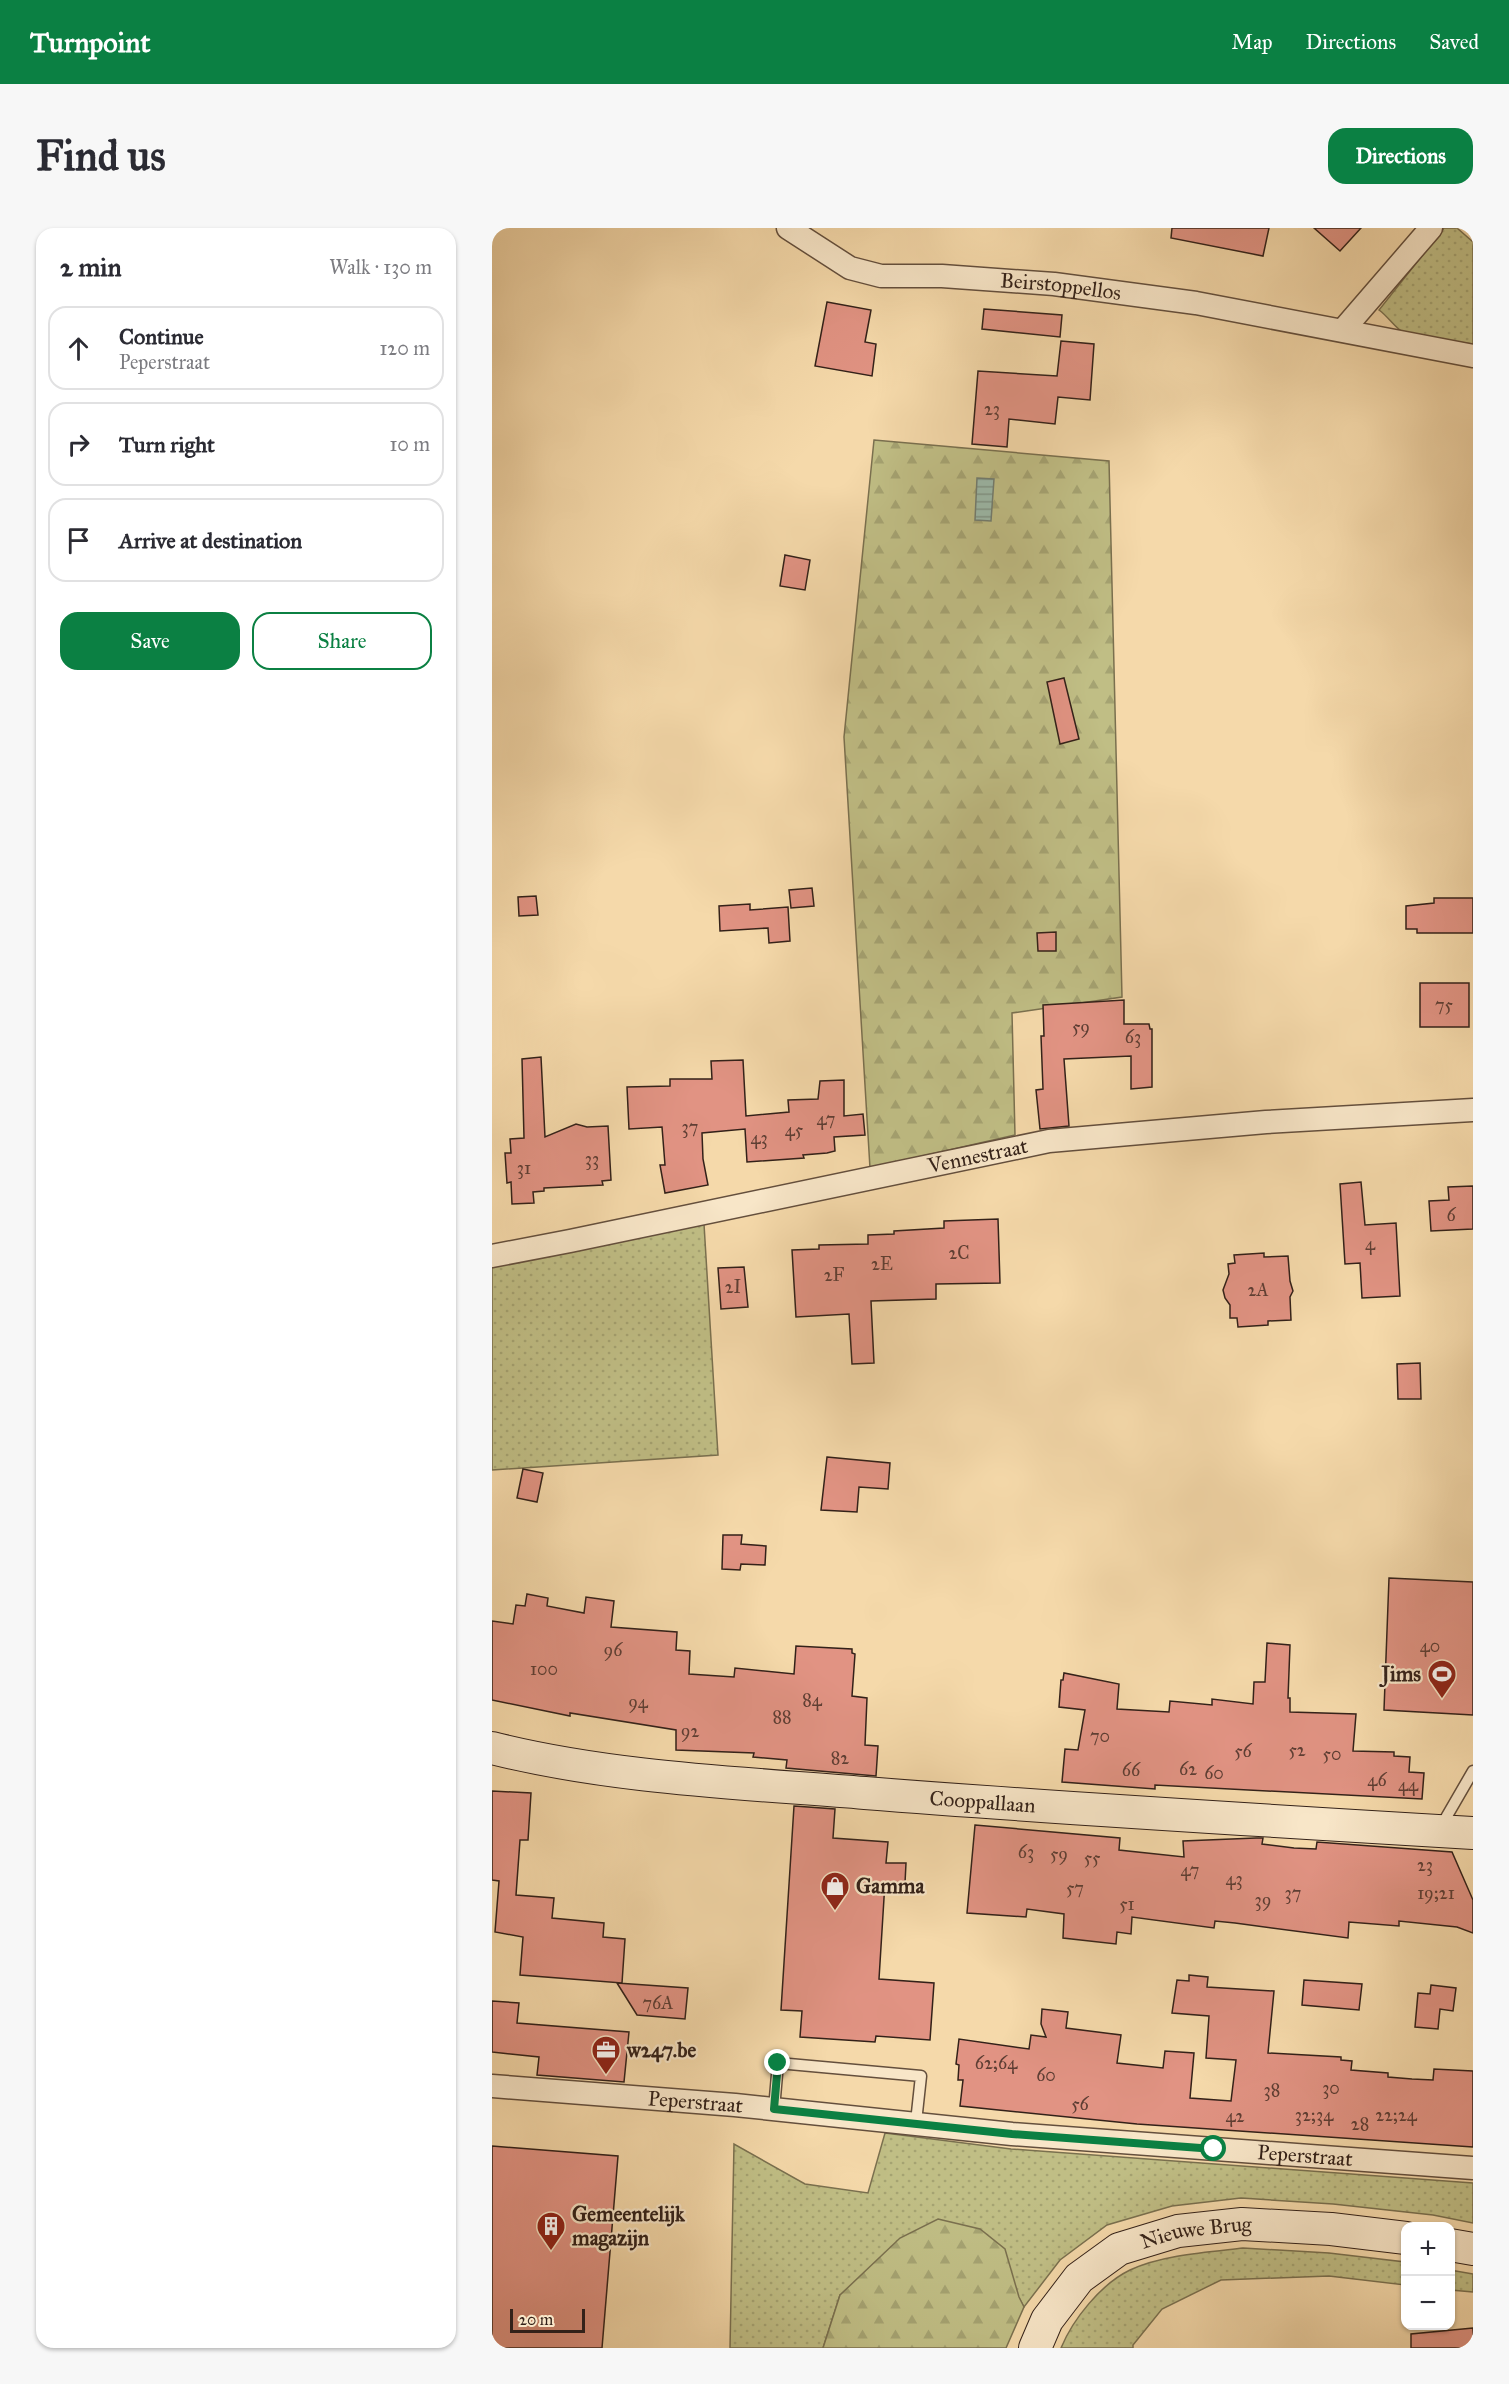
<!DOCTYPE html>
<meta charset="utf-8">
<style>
:root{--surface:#fff;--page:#f7f7f7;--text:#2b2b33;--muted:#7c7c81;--line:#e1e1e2;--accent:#0b8043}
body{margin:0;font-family:"IM FELL Great Primer",serif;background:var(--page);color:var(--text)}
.controls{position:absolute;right:18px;bottom:18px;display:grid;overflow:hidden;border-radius:12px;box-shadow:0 2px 4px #0004}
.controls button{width:54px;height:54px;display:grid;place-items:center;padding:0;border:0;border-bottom:2px solid var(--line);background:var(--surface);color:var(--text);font:30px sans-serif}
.scale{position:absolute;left:18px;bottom:15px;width:75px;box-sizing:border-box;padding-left:6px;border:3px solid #332119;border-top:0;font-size:16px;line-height:21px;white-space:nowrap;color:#332119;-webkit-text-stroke:4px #f8e6c8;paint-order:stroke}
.stop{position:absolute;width:18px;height:18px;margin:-14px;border:4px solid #0b8043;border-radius:50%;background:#fff}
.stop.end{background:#0b8043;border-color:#fff;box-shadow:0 2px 6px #0008}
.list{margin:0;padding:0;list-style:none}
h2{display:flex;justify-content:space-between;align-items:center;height:78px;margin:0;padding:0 24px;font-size:26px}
h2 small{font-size:20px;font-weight:400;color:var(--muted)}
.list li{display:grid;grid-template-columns:39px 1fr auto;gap:18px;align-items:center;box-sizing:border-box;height:84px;margin:0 12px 12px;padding:0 12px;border:2px solid var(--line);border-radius:18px}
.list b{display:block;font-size:22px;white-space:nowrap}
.list p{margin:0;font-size:20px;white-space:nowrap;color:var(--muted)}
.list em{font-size:20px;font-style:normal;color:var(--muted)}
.actions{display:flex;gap:12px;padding:18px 24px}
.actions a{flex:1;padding:14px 0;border:2px solid var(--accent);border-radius:18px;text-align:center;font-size:21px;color:var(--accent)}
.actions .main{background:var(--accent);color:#fff}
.icon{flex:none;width:33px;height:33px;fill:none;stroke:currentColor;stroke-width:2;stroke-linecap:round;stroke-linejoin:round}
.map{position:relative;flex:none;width:981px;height:2120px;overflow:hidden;border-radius:18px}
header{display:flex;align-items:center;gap:36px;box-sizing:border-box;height:84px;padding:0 30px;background:var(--accent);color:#fff}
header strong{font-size:28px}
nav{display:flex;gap:33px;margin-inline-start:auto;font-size:21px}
.intro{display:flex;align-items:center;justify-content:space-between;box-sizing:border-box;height:144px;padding:0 36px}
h1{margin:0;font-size:42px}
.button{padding:15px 27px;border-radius:18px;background:var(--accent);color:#fff;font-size:21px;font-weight:700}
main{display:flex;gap:36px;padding:0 36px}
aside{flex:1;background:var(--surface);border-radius:18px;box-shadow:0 2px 4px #0004}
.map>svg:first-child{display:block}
.grass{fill:url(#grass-dots);stroke:#7a704f;stroke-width:1.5}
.forest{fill:url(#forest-firs);stroke:#7a704f;stroke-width:1.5}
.water{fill:url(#water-rules);stroke:#727d70;stroke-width:1.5}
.building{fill:#e19383;stroke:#332119;stroke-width:1.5}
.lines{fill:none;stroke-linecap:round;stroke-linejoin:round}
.lane-casing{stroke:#644f3d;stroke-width:13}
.street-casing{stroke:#644f3d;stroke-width:25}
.secondary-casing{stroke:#332119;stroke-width:34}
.lane{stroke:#f8e6c8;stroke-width:10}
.street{stroke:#f8e6c8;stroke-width:22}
.secondary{stroke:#f8e6c8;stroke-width:32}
.route{stroke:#0b8043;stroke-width:8}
.labels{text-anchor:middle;stroke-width:4.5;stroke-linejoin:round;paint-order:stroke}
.number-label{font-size:18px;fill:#5e3e34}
.street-label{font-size:21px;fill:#332119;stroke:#f8e6c8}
.poi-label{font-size:21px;font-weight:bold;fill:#332119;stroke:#f8e6c8;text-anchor:start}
</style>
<header>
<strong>Turnpoint</strong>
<nav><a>Map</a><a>Directions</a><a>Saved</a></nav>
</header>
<div class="intro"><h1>Find us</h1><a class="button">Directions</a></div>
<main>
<aside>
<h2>2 min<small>Walk · 130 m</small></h2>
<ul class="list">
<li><svg class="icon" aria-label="ahead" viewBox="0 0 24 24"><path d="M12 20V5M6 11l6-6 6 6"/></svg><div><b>Continue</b><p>Peperstraat</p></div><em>120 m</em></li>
<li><svg class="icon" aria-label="right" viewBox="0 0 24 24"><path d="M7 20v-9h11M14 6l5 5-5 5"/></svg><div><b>Turn right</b></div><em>10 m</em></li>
<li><svg class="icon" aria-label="arrive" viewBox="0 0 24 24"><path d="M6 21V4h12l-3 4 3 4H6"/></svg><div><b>Arrive at destination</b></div></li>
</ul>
<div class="actions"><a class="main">Save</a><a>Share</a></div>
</aside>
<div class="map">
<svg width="981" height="2120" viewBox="0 0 981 2120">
<defs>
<pattern id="grass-dots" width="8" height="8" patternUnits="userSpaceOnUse" patternTransform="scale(1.5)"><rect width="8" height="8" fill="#c0be85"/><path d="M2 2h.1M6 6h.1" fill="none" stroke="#a5a372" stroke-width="1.8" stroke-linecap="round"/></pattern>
<pattern id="forest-firs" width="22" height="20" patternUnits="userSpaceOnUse" patternTransform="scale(1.5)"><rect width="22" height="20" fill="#c0be85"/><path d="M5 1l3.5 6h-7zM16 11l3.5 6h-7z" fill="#a5a372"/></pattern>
<pattern id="water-rules" width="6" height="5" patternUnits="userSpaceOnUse" patternTransform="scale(1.5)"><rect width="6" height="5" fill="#9cbaaa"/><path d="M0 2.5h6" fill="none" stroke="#80978a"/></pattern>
</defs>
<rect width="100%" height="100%" fill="#f5d9aa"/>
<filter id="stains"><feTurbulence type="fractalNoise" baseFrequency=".00333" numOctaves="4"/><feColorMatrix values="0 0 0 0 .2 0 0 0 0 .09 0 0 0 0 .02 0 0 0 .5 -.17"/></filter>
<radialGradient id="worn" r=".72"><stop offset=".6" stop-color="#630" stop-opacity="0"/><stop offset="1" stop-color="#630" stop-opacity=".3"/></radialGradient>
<path class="grass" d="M952,0H965L981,14V116L915,107C903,101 897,89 887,82Z
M212,996L226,1227L0,1242V1038Z
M393,1905L519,1921L981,1955V1995L941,1987L841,1976L749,1970L680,1978L615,1997L568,2032L532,2079L527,2070L348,2067L331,2120H238L242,1916L313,1956L376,1965Z
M751,2020L837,2025L913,2034V2057L837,2048L729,2052L670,2081L641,2117V2120H569C581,2091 609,2056 638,2042C670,2027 716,2024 751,2020Z
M958,2042L981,2046V2064L959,2062Z"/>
<path class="forest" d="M382,212L617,233L630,769L520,785L523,907L378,940L352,509Z
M446,1991L488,2001L513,2021L527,2069L532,2079L514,2120H331L348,2067L408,2010Z"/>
<path class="water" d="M485,250L502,251L499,293L483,292Z"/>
<path class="building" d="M680,0H777L771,28L679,10Z
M822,0H869L848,23Z
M335,74L379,82L373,114L384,116L380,148L323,138Z
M492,81L570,87L568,109L490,101Z
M569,113L602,116L598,172L566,169L563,196L517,191L515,219L480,216L486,143L565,148Z
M293,327L318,332L313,362L288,358Z
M572,450L587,511L568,516L555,454Z
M320,660L322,678L299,680L297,662Z
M44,668L46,687L27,688L26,669Z
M942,670H981V705H925V701H914V678L942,675Z
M258,676V682L296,679L298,713L277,715L276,700L228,703L227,678Z
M564,704V723H546L545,705Z
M928,755H977V799H928Z
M632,772V796H657L658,801H660V859L639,861V828L572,831L577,898L548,901L544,862L551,861L549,808H552L551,777Z
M49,829L53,909L84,896L95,899L116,898L119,952L110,953L111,957L52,960V963L41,964L42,975L20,976L19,954L15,955L13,925H19L18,911L32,910L30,831Z
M251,832L254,888L297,884L296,872L326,871L328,853L352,852V888L371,886L373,907L342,909L343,923L335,925L311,927L312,930L255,934L253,901L210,905L211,931L216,957L173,965L168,937H173L170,899L137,901L135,859L178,858V851H220L219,833Z
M869,954L873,997L904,995L908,1068L870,1070L868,1035L853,1036L848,956Z
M981,958V1001L939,1003L937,973L957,972L956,959Z
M506,991L508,1055L444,1056V1071L379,1073L382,1135L360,1136L357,1086L304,1089L300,1022L327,1021V1017L376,1016V1007L402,1006V1003L452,1000V993Z
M772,1025V1029L796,1028L798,1053L801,1063L798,1069L799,1092L776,1093V1097L746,1099L745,1090H738V1077L733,1070L731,1062L737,1046L736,1036L743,1035L742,1027Z
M252,1039L256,1079L229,1081L226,1040Z
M928,1135L929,1171H906L905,1136Z
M335,1229L398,1235L396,1261L367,1259L365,1284L329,1282Z
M31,1241L51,1245L45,1274L25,1270Z
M231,1307H250L249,1316L274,1318L273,1337L249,1336L248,1342L230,1341Z
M897,1350L981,1354V1487L892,1482Z
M35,1366L56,1370L55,1378L92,1385L94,1369L122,1373L119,1399L185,1404L184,1422L198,1423L197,1446L242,1449L243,1440L302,1446L304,1418L360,1421V1425L363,1426L360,1468L375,1470L373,1517L386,1518L384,1548L294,1540L295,1532L261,1529L262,1525L184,1522V1502L78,1485V1488L0,1472V1393L21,1396L24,1377L33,1378Z
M775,1415L798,1417L796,1470H798V1484L864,1486L861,1523L902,1524V1528L918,1529L917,1544L932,1545L930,1571L663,1557V1561L570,1554L573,1521L586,1522L593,1482L567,1479L569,1452H571L572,1445L627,1456L625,1481L677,1484L678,1473L720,1477V1471L761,1476L762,1454H773Z
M0,1563L39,1565L36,1612H28L24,1667L62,1670L60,1690L112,1695L111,1709L133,1711L130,1755L28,1747L31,1709L3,1704L7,1653L0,1652Z
M302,1578L343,1581L341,1610L396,1614L394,1635H414L413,1655L393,1654L387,1751L442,1755L438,1812L384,1808L383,1814L308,1809L310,1783L289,1782Z
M483,1597L628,1610L627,1622L692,1629L691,1613L764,1610H771L770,1616L802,1620L824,1621L825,1614L960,1624L981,1672V1705L965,1699L907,1693V1698L857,1694L856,1710L743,1695L723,1693L722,1700L640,1689L639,1706L625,1704L624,1716L571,1710L572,1686L535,1681L534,1689L475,1685Z
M697,1747L716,1749L715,1759L782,1763L776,1825L849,1829V1832L860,1833L859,1842L896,1845V1849L920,1851L941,1852L942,1841L981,1843V1919L645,1896L468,1878L471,1852H466L467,1837L464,1836L467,1811L537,1821L539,1807L554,1809L549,1796L550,1781L576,1784L574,1800L629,1807L625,1835L671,1840L673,1823L702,1825L698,1870L739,1873L744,1832L714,1830L717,1788L680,1785L685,1752L697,1753Z
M812,1752L870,1756L867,1782L810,1777Z
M125,1755L196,1760L193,1791L145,1787Z
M939,1757L964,1760L961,1783L948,1781L946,1801L923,1799L926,1765L938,1766Z
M0,1773L27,1775L25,1795L137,1804L132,1854L45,1847L47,1829L0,1824Z
M0,1918L126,1928L110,2120H0Z
M981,2100V2120H919V2106Z"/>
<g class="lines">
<g class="lane-casing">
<path id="lane" d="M948,1600L981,1543
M282,1881L286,1835L429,1848L424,1894"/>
</g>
<g class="street-casing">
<g id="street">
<path id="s1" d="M296,0L358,40L389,48H450L562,56L704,75L981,128"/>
<path d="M851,102L939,0"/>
<path id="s2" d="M0,1028L78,1013L557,913L774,894L981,882"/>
<path id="s3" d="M0,1858L243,1877L520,1906L981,1940"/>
</g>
</g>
<g class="secondary-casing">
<g id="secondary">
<path id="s4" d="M0,1520C119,1550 251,1555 373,1565C576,1581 778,1593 981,1605"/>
<path d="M958,2017L981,2021"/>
<path id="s5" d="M543,2120L555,2092L587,2050L627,2021L686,2003L750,1996L839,2001L914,2010"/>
</g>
</g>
<use href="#lane" class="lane"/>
<use href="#street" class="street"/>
<use href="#secondary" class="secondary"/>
</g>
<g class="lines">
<path class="route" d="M286,1835L282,1881L520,1906L722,1921"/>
</g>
<defs>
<g id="stadium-pin" transform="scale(1.5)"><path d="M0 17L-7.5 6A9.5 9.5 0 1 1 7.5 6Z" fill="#8f2418" stroke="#f8e6c8"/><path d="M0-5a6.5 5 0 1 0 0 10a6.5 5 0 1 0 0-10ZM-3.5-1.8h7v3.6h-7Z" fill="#fff"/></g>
<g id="shop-pin" transform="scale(1.5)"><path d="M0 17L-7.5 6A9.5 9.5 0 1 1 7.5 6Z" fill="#8f2418" stroke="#f8e6c8"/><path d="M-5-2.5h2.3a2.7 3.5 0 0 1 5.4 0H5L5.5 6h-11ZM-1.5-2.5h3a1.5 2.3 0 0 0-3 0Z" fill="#fff"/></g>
<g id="office-pin" transform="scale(1.5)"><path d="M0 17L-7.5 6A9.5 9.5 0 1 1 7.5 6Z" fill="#8f2418" stroke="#f8e6c8"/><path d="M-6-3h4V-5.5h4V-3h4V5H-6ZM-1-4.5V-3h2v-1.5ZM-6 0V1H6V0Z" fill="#fff"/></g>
<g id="building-pin" transform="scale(1.5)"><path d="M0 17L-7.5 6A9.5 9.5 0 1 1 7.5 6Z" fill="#8f2418" stroke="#f8e6c8"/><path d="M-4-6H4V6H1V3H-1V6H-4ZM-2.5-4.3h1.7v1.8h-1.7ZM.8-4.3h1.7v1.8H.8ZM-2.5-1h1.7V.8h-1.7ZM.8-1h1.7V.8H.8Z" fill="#fff"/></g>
</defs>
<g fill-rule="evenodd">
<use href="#stadium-pin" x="950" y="1446"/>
<use href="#shop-pin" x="343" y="1658"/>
<use href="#office-pin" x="114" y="1822"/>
<use href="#building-pin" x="59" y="1998"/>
</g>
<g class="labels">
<g class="number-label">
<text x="500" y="187">23</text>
<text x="952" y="783">75</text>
<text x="589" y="805">59</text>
<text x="641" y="815">63</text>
<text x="334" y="897">47</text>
<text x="198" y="905">37</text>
<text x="302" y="908">45</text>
<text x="267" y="916">43</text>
<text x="100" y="937">33</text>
<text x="32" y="946">31</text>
<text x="959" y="993">6</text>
<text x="878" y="1022">4</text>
<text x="467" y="1031">2C</text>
<text x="390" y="1042">2E</text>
<text x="342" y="1053">2F</text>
<text x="241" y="1065">2I</text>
<text x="766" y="1068">2A</text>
<text x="938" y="1424">40</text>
<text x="121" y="1428">96</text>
<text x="52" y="1447">100</text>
<text x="320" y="1478">84</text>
<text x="146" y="1480">94</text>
<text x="290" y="1495">88</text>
<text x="198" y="1509">92</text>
<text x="608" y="1514">70</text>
<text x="805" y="1528">52</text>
<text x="751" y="1529">56</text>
<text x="840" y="1532">50</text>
<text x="348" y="1536">82</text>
<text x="696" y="1547">62</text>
<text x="639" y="1548">66</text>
<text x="722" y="1551">60</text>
<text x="885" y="1558">46</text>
<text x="916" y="1563">44</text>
<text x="534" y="1630">63</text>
<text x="567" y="1632">59</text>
<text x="600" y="1636">55</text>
<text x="933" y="1643">23</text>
<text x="698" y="1648">47</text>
<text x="742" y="1657">43</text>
<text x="583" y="1666">57</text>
<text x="801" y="1671">37</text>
<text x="944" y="1671">19;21</text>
<text x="771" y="1678">39</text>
<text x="635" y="1682">51</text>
<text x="166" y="1781">76A</text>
<text x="504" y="1841">62;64</text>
<text x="554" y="1853">60</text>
<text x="839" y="1866">30</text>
<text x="780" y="1868">38</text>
<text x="588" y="1882">56</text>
<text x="822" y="1893">32;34</text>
<text x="904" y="1893">22;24</text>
<text x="743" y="1894">42</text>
<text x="868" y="1902">28</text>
</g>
<g class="street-label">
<text dy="7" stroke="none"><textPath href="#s1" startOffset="286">Beirstoppellos</textPath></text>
<text dy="7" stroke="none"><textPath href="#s2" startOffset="496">Vennestraat</textPath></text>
<text dy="7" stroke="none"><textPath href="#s4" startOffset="494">Cooppallaan</textPath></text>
<text dy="7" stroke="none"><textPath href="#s3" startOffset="204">Peperstraat</textPath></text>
<text dy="7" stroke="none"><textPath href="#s3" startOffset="816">Peperstraat</textPath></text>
<text dy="7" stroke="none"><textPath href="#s5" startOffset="212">Nieuwe Brug</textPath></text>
</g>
<g class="poi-label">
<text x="929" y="1453" text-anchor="end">Jims</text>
<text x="364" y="1665">Gamma</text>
<text x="135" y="1829">w247.be</text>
<text x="80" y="1993">Gemeentelijk<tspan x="80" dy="24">magazijn</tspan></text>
</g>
</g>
<rect width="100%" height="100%" filter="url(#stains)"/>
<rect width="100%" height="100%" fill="url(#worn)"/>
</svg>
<div class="controls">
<button>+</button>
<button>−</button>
</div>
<div class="scale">20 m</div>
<div class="stop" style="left:722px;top:1921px"></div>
<div class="stop end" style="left:286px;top:1835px"></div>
</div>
</main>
